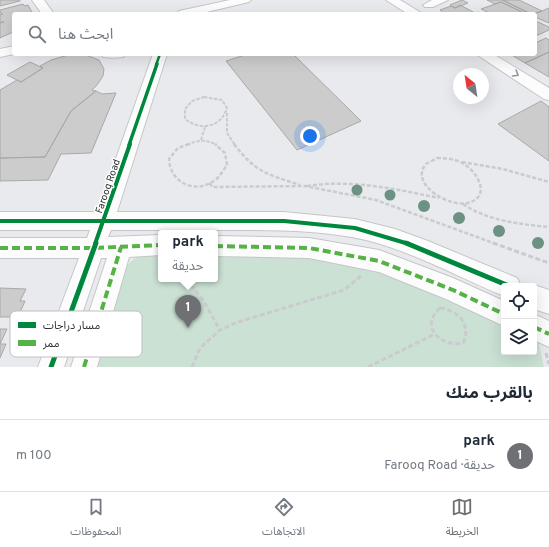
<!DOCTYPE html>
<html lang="ar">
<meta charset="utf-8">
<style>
:root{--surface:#fff;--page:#f6f6f7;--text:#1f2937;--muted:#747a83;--line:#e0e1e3;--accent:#6f7073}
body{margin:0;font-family:Overpass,"Noto Sans Arabic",sans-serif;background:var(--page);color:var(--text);direction:rtl}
.controls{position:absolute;right:12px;bottom:12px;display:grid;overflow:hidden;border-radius:4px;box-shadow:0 4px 16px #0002}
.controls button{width:36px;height:36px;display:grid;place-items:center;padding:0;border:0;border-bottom:1px solid var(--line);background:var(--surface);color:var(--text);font:20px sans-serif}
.compass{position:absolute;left:453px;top:68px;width:36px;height:36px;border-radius:50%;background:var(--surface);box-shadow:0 4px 16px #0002;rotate:330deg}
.you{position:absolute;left:310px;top:136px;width:14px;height:14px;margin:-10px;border:3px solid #fff;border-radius:50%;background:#1a73e8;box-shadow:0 0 0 6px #1a73e833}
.badge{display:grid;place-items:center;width:26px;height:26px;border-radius:50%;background:var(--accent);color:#fff;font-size:13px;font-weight:700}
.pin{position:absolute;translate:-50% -33px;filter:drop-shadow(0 1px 2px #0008)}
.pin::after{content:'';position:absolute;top:21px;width:14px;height:12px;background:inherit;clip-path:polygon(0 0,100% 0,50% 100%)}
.popup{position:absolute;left:158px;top:230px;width:60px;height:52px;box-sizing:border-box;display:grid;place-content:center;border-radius:4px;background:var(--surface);filter:drop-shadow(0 1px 3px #0005);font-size:13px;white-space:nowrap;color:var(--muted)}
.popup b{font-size:15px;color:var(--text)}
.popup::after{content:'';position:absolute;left:50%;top:100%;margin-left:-8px;border:8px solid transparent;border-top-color:var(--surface)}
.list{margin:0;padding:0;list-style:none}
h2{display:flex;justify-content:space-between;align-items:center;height:52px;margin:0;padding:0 16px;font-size:17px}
h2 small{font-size:13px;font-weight:400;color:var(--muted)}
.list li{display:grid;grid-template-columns:26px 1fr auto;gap:12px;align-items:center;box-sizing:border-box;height:72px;padding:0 16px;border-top:1px solid var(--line)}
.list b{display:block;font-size:15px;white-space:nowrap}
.list p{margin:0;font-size:13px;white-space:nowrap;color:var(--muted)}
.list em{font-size:13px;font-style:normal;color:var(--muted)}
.icon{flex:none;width:22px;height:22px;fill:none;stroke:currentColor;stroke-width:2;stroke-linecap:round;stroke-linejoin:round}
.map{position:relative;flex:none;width:549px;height:367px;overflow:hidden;direction:ltr}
.search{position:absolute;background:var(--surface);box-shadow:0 4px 16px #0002;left:12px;right:12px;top:12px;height:44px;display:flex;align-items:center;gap:10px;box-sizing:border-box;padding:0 14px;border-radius:4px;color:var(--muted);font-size:15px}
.sheet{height:124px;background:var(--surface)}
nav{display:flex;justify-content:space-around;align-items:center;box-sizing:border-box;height:56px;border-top:1px solid var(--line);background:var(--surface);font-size:11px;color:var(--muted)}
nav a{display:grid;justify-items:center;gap:2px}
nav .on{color:var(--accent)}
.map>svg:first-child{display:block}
.green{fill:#cae1d4}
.building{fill:#cccccd;stroke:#a9a8a9}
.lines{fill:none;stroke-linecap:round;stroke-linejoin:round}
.minor-casing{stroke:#c5c6c9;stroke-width:2}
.path-far2{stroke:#cbcbcd;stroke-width:2;stroke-dasharray:3.5 1.5;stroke-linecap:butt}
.path-far1{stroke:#cbcbcd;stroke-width:2.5;stroke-dasharray:4 2;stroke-linecap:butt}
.path{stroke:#cbcbcd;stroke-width:3;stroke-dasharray:5 2.5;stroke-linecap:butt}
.minor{fill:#fcfcfc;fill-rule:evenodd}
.quiet{stroke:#56b246;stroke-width:4;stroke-dasharray:8 4;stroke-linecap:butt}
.cycleway-far3-casing{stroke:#fff;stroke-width:4}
.cycleway-far2-casing{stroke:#fff;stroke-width:5.5}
.cycleway-far1-casing{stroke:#fff;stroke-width:6}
.cycleway-casing{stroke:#fff;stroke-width:8}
.cycleway-far3{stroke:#00873e;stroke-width:2.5}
.cycleway-far2{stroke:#00873e;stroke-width:3.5}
.cycleway-far1{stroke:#00873e;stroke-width:4}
.cycleway{stroke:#00873e;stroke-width:5}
.tree{fill:#6b9282}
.oneway{stroke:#949596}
.labels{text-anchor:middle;stroke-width:3;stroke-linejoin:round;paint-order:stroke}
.street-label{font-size:10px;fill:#2d2e31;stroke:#fff}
.key{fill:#fff;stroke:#c0c0c1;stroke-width:1}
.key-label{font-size:11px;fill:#2d2e31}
</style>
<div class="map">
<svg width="549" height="367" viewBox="0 0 549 367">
<rect width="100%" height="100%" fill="#e9eaee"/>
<path class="green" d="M144,251H161V279H215V251L352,259L504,321V352H534V335L537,336L544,367H93L122,269Z"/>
<path class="building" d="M0,0H20V1L0,6Z
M462,0L468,3L455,8L450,5Z
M487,0H502L531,14H526L501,2L495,4Z
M503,0H519L542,11L531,14Z
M501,2L526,14H491L481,9Z
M23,4L24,6L28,5L33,14H14L13,32L0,38V23L4,22H0V15L3,14H1L0,10Z
M460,5L475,13L478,12L482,14L439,13L442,12L440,10L451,6L455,8Z
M549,8V23L535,17V14Z
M538,22L549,27V30L538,35L535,34V23Z
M546,38L549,40V52L525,63L510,54H535V43Z
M549,52V77L525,63Z
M83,54L99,60L104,69L103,76L97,85L92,90L96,91L71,111L45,157L0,158V90L17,80L21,82L43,68L40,66L51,60L68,55Z
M248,54H293L361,121L297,150L226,61Z
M30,62L43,68L21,82L7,75Z
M96,91L102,94L116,93L91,153L61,154L48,180L0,181V158L45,157L71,111Z
M541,101L549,107V161L498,124Z
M0,288L26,289L20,301H25L18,317H0Z
M0,329H7L0,344H6L0,358Z"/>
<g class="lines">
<g class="minor-casing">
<path id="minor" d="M32,0H44L54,14H42Z
M230,0H251L249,2L198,14H177L179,11Z
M386,0H400L423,14H408Z
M432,0H448L433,7H425L423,5Z
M14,46V54L0,57V49Z
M101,54H125L123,57C116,58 110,58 103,57Z
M153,54H167L117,212H284L355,219L395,229L428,241L517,278L521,286H504V296C458,277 414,252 366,240C322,230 277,230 233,230C192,230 151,230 111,230L108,237L161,235V255L129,257L97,367H71L107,258H101L64,367H38L79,258H0V238H87L90,230H0V212H97Z
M476,54H493L549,88V100L544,99Z
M215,236L309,238L379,250L453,278L504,301V326L446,299L379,272L309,258L215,256Z
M534,285L549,290V314L534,309V286H532Z
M534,314L549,321V347L534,340Z"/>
</g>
<path class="path-far2" d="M204,97L222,100L227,108C221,128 200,131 185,119V109L192,101Z
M227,113V133L235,145
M201,140L205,127
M187,145C197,140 206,139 217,145"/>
<path class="path-far1" d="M189,144L178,148L169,159C170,183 196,195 215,180C220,177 223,170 227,165L225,153L215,144
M234,144C256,173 267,174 300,185
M437,158C446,158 456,159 464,164C476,171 491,194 471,202C453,210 408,185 426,164C429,162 434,160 437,158Z
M462,162L503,169L549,182
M210,183L212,187L305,186L376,200L496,244
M307,186C352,179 395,189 439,198
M463,204C488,221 519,224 549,227"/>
<path class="path" d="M493,243L549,263
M186,279L203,300L220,330
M440,308C458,310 472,325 463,343C441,348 419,326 440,308Z
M546,353L549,364
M192,367L200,348L220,330L238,322L344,290L362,275
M368,367L435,334"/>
<use href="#minor" class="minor"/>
<path class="quiet" d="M215,246L309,248L379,261L453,290L504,314
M0,248H94L161,245
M534,327L549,334
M84,367L121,247"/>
<g class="cycleway-far3-casing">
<path id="cycleway-far3" d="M156,65L160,54"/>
</g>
<g class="cycleway-far2-casing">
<path id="cycleway-far2" d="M129,145L157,64"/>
</g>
<g class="cycleway-far1-casing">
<path id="cycleway-far1" d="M0,221H284L355,228L409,244
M95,244L130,144"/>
</g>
<g class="cycleway-casing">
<path id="cycleway" d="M406,243L509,286
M51,367L96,243"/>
</g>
<use href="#cycleway-far3" class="cycleway-far3"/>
<use href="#cycleway-far2" class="cycleway-far2"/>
<use href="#cycleway-far1" class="cycleway-far1"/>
<use href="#cycleway" class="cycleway"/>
</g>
<g class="tree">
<circle cx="357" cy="190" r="5.5"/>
<circle cx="390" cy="195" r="5.5"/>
<circle cx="424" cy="206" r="6"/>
<circle cx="459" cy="218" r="6"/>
<circle cx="499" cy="231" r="6"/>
<circle cx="538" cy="243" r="6"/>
</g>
<defs><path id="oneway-chevron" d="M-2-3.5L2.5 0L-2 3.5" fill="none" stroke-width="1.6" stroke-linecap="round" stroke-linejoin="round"/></defs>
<use class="oneway" href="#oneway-chevron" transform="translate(516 74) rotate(31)"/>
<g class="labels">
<g class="street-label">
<text transform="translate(107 186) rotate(-71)" y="4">Farooq Road</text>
</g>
</g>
<rect x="10" y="311" width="132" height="46" rx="6" class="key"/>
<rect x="18" y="322" width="18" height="6" fill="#00873e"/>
<rect x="18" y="340" width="18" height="6" fill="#56b246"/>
<g class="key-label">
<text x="43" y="329">مسار دراجات</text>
<text x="43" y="347">ممر</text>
</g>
</svg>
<div class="controls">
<button><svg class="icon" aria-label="locate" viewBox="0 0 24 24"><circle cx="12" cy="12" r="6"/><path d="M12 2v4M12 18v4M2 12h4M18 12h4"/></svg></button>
<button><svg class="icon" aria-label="layers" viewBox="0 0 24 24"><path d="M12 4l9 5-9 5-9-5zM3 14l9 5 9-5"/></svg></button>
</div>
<svg class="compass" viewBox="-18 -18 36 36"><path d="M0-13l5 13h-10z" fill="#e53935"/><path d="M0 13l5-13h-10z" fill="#747a83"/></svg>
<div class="you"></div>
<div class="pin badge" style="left:188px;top:328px">1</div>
<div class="popup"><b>park</b>حديقة</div>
<div class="search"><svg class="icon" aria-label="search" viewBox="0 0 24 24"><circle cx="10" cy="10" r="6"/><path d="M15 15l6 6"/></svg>ابحث هنا</div>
</div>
<section class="sheet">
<h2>بالقرب منك<small></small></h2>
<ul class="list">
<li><span class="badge">1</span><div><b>park</b><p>حديقة · Farooq Road</p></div><em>100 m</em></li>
</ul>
</section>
<nav>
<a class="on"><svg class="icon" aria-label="map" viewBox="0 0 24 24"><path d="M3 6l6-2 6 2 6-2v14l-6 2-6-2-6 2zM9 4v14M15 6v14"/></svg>الخريطة</a>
<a><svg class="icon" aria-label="directions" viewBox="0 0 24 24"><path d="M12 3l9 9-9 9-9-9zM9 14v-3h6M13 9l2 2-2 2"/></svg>الاتجاهات</a>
<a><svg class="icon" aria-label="saved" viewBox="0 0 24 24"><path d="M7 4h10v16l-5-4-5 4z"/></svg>المحفوظات</a>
</nav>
